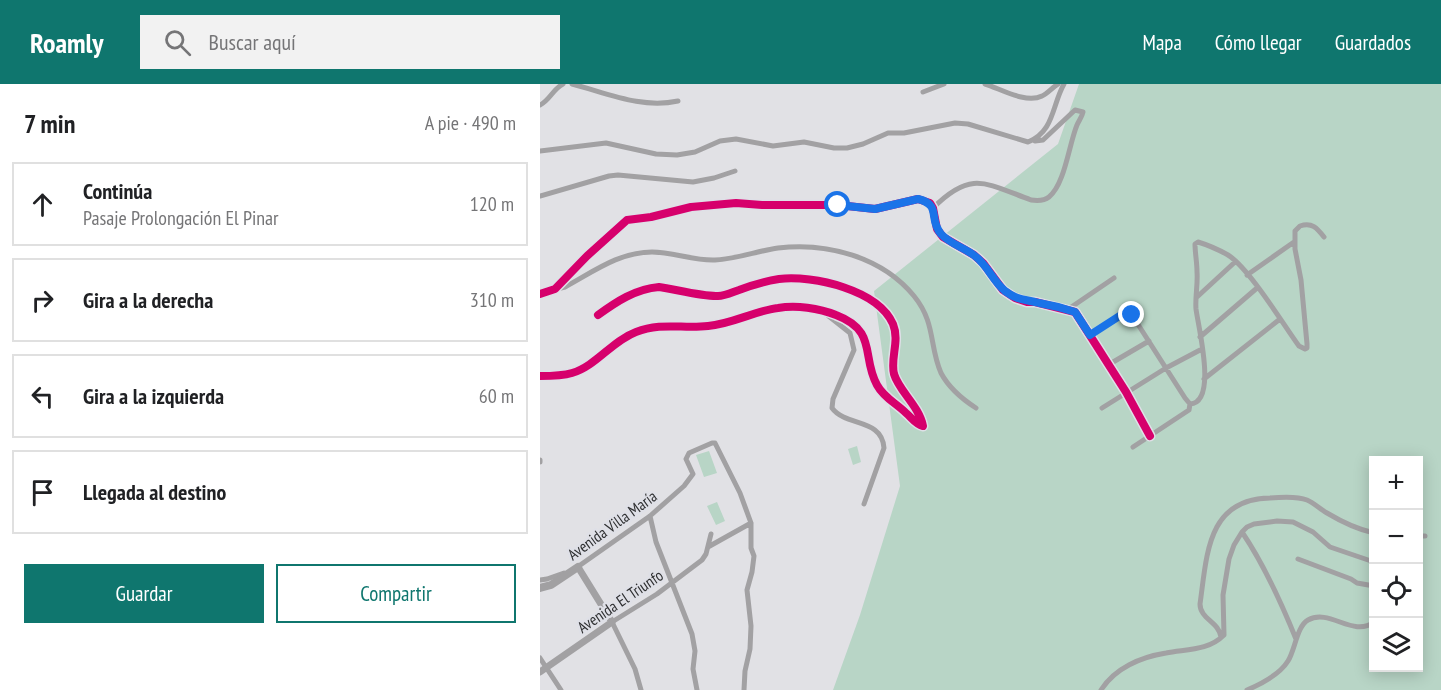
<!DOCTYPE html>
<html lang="es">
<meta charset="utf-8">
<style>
:root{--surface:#fff;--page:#f2f2f2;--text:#202124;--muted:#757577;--line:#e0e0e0;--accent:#0f766e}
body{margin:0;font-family:"PT Sans Narrow",sans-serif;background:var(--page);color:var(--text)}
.controls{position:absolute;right:18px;bottom:18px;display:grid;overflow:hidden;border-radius:0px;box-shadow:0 3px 15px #0003}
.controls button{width:54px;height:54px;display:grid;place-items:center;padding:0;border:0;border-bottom:2px solid var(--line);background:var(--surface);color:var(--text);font:30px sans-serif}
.stop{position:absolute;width:18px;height:18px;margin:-14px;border:4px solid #1a73e8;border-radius:50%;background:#fff}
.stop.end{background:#1a73e8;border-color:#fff;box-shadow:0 2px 6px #0008}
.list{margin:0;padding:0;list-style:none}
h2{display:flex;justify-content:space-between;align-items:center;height:78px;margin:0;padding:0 24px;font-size:26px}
h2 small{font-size:20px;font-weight:400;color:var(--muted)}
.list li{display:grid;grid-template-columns:39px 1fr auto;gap:18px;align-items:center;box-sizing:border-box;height:84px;margin:0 12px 12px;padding:0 12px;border:2px solid var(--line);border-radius:0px}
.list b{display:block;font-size:22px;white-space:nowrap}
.list p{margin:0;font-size:20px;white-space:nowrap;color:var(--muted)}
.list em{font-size:20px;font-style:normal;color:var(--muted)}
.actions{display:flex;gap:12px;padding:18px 24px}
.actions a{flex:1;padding:14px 0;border:2px solid var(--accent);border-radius:0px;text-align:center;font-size:21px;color:var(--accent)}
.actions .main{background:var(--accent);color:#fff}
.icon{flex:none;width:33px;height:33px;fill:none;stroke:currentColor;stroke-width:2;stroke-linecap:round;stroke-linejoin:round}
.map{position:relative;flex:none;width:901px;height:606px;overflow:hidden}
header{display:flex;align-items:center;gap:36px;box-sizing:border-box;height:84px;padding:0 30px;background:var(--accent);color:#fff}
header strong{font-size:28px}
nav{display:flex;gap:33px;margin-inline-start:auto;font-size:21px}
.search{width:420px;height:54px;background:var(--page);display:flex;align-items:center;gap:15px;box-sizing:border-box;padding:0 21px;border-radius:0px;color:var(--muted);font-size:22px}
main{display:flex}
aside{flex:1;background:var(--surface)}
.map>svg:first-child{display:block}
.green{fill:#b8d5c6;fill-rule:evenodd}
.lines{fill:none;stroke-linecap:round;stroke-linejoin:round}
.minor{stroke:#a2a1a3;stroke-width:5}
.tertiary{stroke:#a2a1a3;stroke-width:7}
.secondary{stroke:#a1a0a2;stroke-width:8}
.cycleway-casing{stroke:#dfe0e7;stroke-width:11}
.cycleway{stroke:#d6006c;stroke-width:8}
.route{stroke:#1a73e8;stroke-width:8}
.labels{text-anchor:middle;stroke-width:5;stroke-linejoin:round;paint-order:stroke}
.street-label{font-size:16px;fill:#2f3032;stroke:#dfe0e7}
</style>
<header>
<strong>Roamly</strong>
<div class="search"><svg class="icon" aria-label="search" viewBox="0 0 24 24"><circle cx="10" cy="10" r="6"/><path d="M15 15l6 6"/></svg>Buscar aquí</div>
<nav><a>Mapa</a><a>Cómo llegar</a><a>Guardados</a></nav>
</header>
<main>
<aside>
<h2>7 min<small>A pie · 490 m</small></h2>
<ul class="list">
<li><svg class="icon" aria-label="ahead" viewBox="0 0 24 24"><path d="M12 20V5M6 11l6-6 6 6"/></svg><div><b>Continúa</b><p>Pasaje Prolongación El Pinar</p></div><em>120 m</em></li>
<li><svg class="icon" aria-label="right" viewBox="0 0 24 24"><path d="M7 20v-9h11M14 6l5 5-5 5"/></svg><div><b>Gira a la derecha</b></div><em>310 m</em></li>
<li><svg class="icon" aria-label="left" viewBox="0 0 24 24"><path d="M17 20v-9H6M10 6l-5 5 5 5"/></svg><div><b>Gira a la izquierda</b></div><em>60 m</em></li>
<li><svg class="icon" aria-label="arrive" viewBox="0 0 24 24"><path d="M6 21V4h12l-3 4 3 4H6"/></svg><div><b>Llegada al destino</b></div></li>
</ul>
<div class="actions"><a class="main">Guardar</a><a>Compartir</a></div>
</aside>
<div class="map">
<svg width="901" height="606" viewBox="0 0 901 606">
<rect width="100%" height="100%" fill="#e1e1e5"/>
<path class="green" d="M539,0H901V606H293L320,531L360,402L334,207L518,60ZM834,376H878V584H834Z
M317,362L321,378L313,381L308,365Z
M169,367L177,389L164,393L156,371Z
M177,418L185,437L176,441L167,422Z"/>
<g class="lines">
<path class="minor" d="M32,0C67,9 101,25 138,17
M445,0C461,5 486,20 502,12C507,10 513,3 518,0
M383,8L404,0
M0,21C10,16 13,5 23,0
M0,67L66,59L116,70L137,71L155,68L180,57L196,55L233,62L264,58L294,64H307L323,60L348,49H364L415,39L428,40L488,58C514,48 512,21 524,0
M0,112L69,92L78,91L153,98L174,94L195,87
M393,124C431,86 445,99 491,116C498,117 504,117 509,113C525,100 529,60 537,41C539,36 542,33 543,28L535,26L503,56L495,57
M707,191L754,158
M17,205L25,203C53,188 79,168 112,168C133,168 154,177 175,176C197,175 217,167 238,164C287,158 342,173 374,212C396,239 389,262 401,289C409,304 422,315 436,324
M0,210L15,205L47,172L87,136L111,133L151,123L196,119L222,121H298L335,125L378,115L390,119L393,124L397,145L403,153L434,171L443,179L463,206L475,214L487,218H495L535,228L586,308L610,352
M657,213L695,178
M527,226L574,194
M286,230L310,249L314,266L293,315L292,324C306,343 342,334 344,364L324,420
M550,251L581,231H592L645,314L650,320C678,319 658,242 656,225C655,213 658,200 657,188C657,178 655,169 655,160L658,158C668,161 679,166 688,171C709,184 743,240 759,262L765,265L767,264V260L761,196L755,165V147L760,142C772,138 777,144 784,153
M660,253L717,204
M568,281L609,257
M0,292C10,292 22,292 32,289C56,282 72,257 96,248C121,238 143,245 168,242C192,240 214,227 238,224C256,221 279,224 296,231C338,247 321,272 337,301C344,314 356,319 366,329C372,334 375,340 383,342C379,322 359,307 354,290C350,274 360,257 353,240C338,206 274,191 239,195C226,197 212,201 199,206C193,208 185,212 178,212C164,213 134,205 119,203C95,205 76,218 58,231
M664,295L740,235
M562,324L626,284L662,265
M593,363L649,326L650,320
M0,376V378
M110,432L116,458L152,550L155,567L153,585L157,606
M702,448C725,482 741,518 756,555
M878,452H885
M168,463L211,439
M758,475L811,495L817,499L834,502
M36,484L110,432L144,402L153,390L146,375L149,369L172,359H175L200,409L211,439V464L214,472L212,488L207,506L211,542L210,565L205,587L204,606
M0,496L7,495L24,489
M681,553C679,538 660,535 660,520C667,471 667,415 730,414C742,413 757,412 767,416C774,419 780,425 787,429C802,438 816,445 834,449
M0,574L21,606
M101,606L95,585L72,538L117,510L162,476L166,470L171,450
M561,606C575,584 601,573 626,569C647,565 668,567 684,551L683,511L689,475L694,461L702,448L707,443L714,440L737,437L753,438L773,448L790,463L834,478
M707,606C721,600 740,590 748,577C755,566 757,542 768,536C790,524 813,554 834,538"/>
<path class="tertiary" d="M0,588L72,538L38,483"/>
<path class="secondary" d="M0,504L11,501L38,483"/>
<g class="cycleway-casing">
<path id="cycleway" d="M0,210L15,205L47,172L87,136L111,133L151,123L196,119L222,121H298L335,125L378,115L390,119L393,124L397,145L403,153L434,171L443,179L463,206L475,214L487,218H495L535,228L586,308L610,352
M0,292C10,292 22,292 32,289C56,282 72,257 96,248C121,238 143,245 168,242C192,240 214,227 238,224C256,221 279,224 296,231C338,247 321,272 337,301C344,314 356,319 366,329C372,334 375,340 383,342C379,322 359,307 354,290C350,274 360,257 353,240C338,206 274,191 239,195C226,197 212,201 199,206C193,208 185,212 178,212C164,213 134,205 119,203C95,205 76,218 58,231"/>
</g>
<use href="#cycleway" class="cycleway"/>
</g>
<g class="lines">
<path class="route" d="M298,121L335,125L378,115C402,121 388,135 401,150C410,160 425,164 435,172C448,182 453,197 465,207C478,217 485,215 499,219C511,221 523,224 535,228L550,251L581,231H592"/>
</g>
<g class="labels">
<g class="street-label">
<text transform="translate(72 441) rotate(-36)" y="6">Avenida Villa María</text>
<text transform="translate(80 517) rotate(-34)" y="6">Avenida El Triunfo</text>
</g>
</g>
</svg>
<div class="controls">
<button>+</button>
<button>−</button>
<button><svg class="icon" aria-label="locate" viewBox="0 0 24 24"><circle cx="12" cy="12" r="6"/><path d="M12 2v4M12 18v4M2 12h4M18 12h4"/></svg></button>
<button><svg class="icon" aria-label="layers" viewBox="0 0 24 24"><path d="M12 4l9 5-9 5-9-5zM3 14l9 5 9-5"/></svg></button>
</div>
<div class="stop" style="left:298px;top:121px"></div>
<div class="stop end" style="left:592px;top:231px"></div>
</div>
</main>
